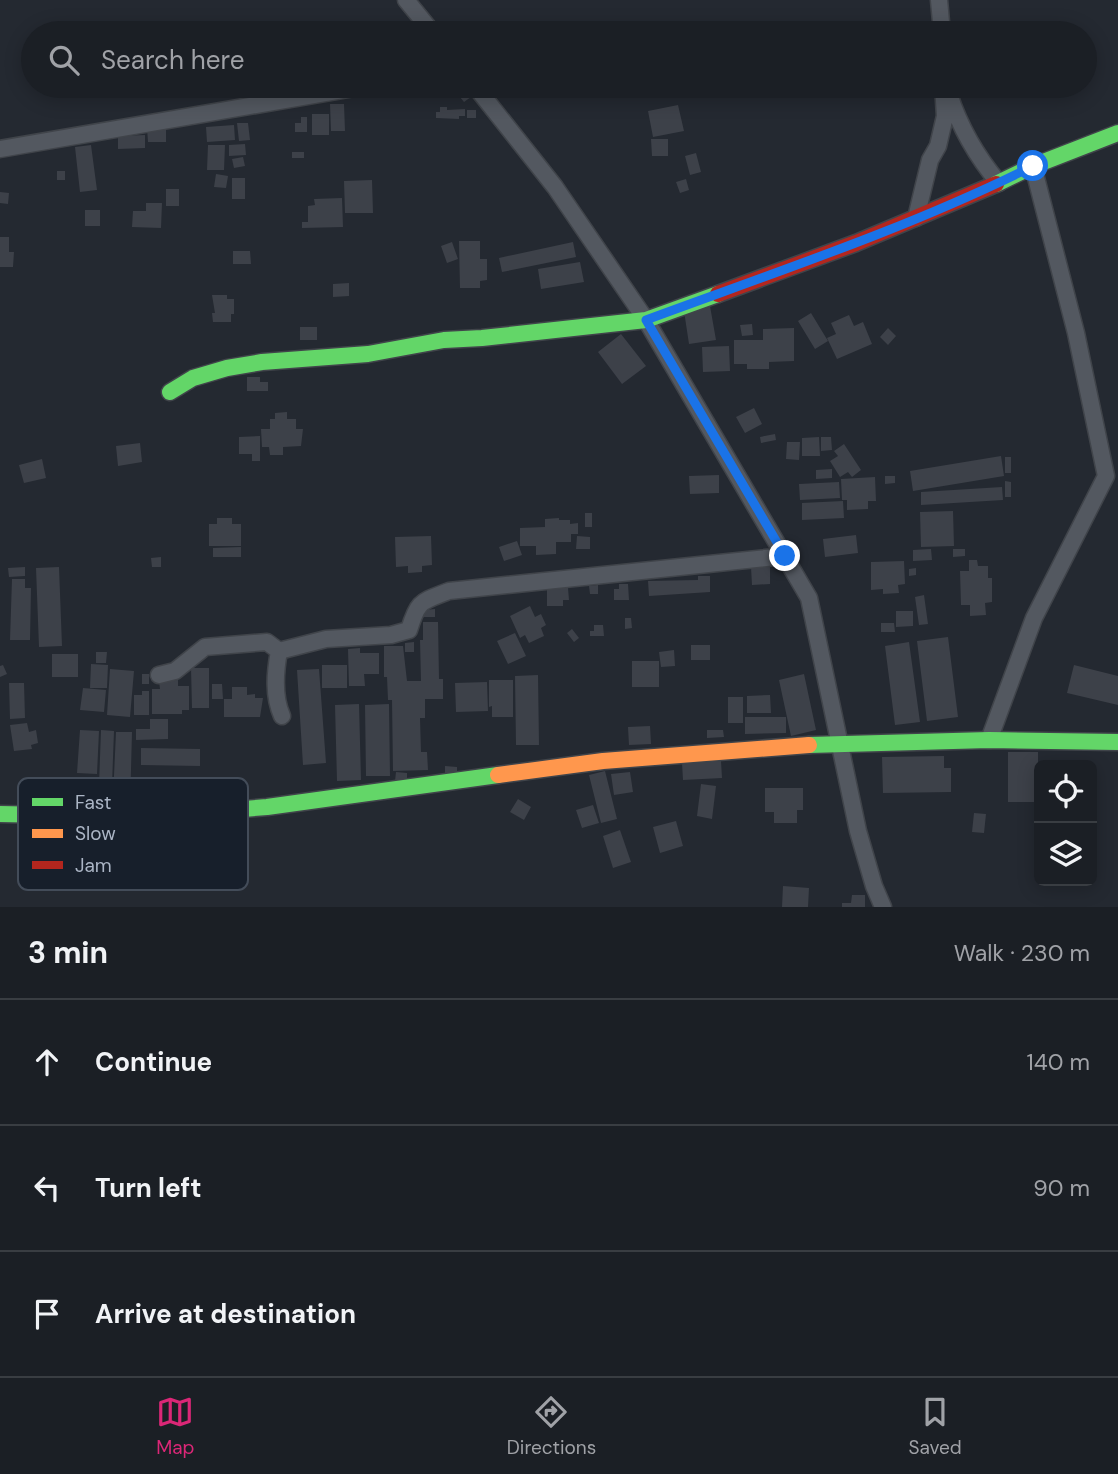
<!DOCTYPE html>
<meta charset="utf-8">
<style>
:root{--surface:#1b1f25;--page:#282c32;--text:#f1f3f6;--muted:#a0a2a7;--line:#393d42;--accent:#db2777}
body{margin:0;font-family:"DM Sans",sans-serif;background:var(--page);color:var(--text)}
.controls{position:absolute;right:21px;bottom:21px;display:grid;overflow:hidden;border-radius:10px;box-shadow:0 4px 18px #0003}
.controls button{width:63px;height:63px;display:grid;place-items:center;padding:0;border:0;border-bottom:2px solid var(--line);background:var(--surface);color:var(--text);font:35px sans-serif}
.stop{position:absolute;width:21px;height:21px;margin:-16px;border:5px solid #1a73e8;border-radius:50%;background:#fff}
.stop.end{background:#1a73e8;border-color:#fff;box-shadow:0 2px 7px #0008}
.list{margin:0;padding:0;list-style:none}
h2{display:flex;justify-content:space-between;align-items:center;height:91px;margin:0;padding:0 28px;font-size:30px}
h2 small{font-size:23px;font-weight:400;color:var(--muted)}
.list li{display:grid;grid-template-columns:46px 1fr auto;gap:21px;align-items:center;box-sizing:border-box;height:126px;padding:0 28px;border-top:2px solid var(--line)}
.list b{display:block;font-size:26px;white-space:nowrap}
.list em{font-size:23px;font-style:normal;color:var(--muted)}
.icon{flex:none;width:38px;height:38px;fill:none;stroke:currentColor;stroke-width:2;stroke-linecap:round;stroke-linejoin:round}
.map{position:relative;flex:none;width:1118px;height:907px;overflow:hidden}
.search{position:absolute;background:var(--surface);box-shadow:0 4px 18px #0003;left:21px;right:21px;top:21px;height:77px;display:flex;align-items:center;gap:18px;box-sizing:border-box;padding:0 24px;border-radius:38px;color:var(--muted);font-size:26px}
.sheet{height:469px;background:var(--surface)}
nav{display:flex;justify-content:space-around;align-items:center;box-sizing:border-box;height:98px;border-top:2px solid var(--line);background:var(--surface);font-size:19px;color:var(--muted)}
nav a{display:grid;justify-items:center;gap:4px}
nav .on{color:var(--accent)}
.map>svg:first-child{display:block}
.building{fill:#3d4149}
.lines{fill:none;stroke-linecap:round;stroke-linejoin:round}
.street-casing{stroke:#40444a;stroke-width:19}
.fast-casing{stroke:#40444a;stroke-width:19}
.slow-casing{stroke:#40444a;stroke-width:19}
.jam-casing{stroke:#40444a;stroke-width:19}
.street{stroke:#535860;stroke-width:16}
.fast{stroke:#63d668;stroke-width:16}
.slow{stroke:#ff974d;stroke-width:16}
.jam{stroke:#b3261e;stroke-width:16}
.route{stroke:#1a73e8;stroke-width:9}
.key{fill:#171f2b;stroke:#434c59;stroke-width:2}
.key-label{font-size:19px;fill:#abb5c5}
</style>
<div class="map">
<svg width="1118" height="907" viewBox="0 0 1118 907">
<rect width="100%" height="100%" fill="#242931"/>
<path class="building" d="M604,23L609,33H591L590,31Z
M451,86H462L471,97L464,102Z
M516,86H534L537,90L525,98Z
M330,104H344L345,131H331Z
M678,105L684,131L653,137L648,111Z
M440,107H447V110L465,109V116H459V119L436,118V112H440Z
M467,110H476V118H467Z
M312,114H329V135H312Z
M301,117H307V132H295V123H301Z
M237,123H248L250,140L239,141Z
M234,125L235,140L207,142L206,127Z
M166,127V142H148L147,128Z
M145,135V148L118,149V136Z
M651,139H668V156H652Z
M245,144L246,155L229,156V145Z
M91,145L97,190L80,192L75,147Z
M208,145H225L224,170H207Z
M292,152H304V158H292Z
M696,153L701,172L690,175L685,156Z
M243,157L245,166L234,168L232,159Z
M57,171H65V180H57Z
M216,174L228,176L226,188L214,187Z
M232,178H245V199H232Z
M686,179L689,190L680,193L676,182Z
M372,180L373,213H345L344,181Z
M166,189H179V206H166Z
M0,192L9,193L8,204L0,203Z
M342,198L343,227L302,228V222H308V206L315,205L314,199Z
M146,203H162L161,228L132,227L133,211H146Z
M85,210H100V226H85Z
M0,237H9V252H14L13,267H0Z
M459,241H480V259H487V280L480,281V288H460Z
M452,242L458,259L447,263L441,246Z
M573,242L576,257L502,272L499,258Z
M233,251H250L251,264H233Z
M580,262L584,282L541,289L538,269Z
M349,283V296L333,297V284Z
M212,295H227V299H234V314H231V322H213L212,313H215Z
M710,306L716,340L689,344L684,311Z
M811,313L828,341L815,349L798,321Z
M849,315L854,326L863,322L872,344L837,359L827,338L836,334L831,323Z
M752,324L753,335L742,336L740,325Z
M300,327H317V340H300Z
M794,328V361L769,362V369H747V364H734V340H763V329Z
M888,328L896,336L888,345L880,337Z
M621,334L646,366L622,384L598,352Z
M729,346L730,371L703,372L702,347Z
M247,377H260V382H268V391H247Z
M754,408L762,424L745,433L736,417Z
M287,412V419H296V429H303L301,446L283,447V455H270L269,447H262L261,429H270V419H275V413Z
M775,434L776,440L761,443L760,437Z
M260,436V461H252V454H239V437Z
M819,437L820,456H802V438Z
M821,437H831L832,450L821,451Z
M787,442H800L799,460L786,459Z
M140,443L142,462L118,466L116,446Z
M844,444L861,470L852,477L848,472L840,477L830,461L838,456L834,451Z
M1001,456L1004,476L913,491L910,471Z
M1005,457H1011V473H1005Z
M42,459L46,478L24,483L19,465Z
M832,469V478L816,479V470Z
M719,475V493L690,494L689,476Z
M885,476H895V483L885,484Z
M875,477L876,501H868V509L847,510V500H849H842L841,479Z
M1005,481L1011,482V497H1005Z
M839,482L840,498L800,500L799,484Z
M1002,487L1003,500L921,505V492Z
M843,501L844,518L802,520V503Z
M953,511L954,546L921,547L920,512Z
M585,513H592V527H585Z
M217,518H232V524H241V546H209V524H217Z
M559,518V520H570V524L578,523V534H571V542H556V554L536,555V546H520V528L545,527V519Z
M856,535L858,553L825,557L823,539Z
M431,536L432,565L422,566V572L408,573V566L396,567L395,537Z
M577,536L590,537V549H576Z
M517,541L522,555L504,561L499,547Z
M241,547V557H213V548Z
M931,549L932,560L913,561V550Z
M953,549H965V556L953,557Z
M161,557V567H152L151,558Z
M969,560H977L978,566H988V578H992V602L985,603L986,615L970,616V605H961L960,571H969Z
M904,561L905,584L898,585L899,593L883,594V589L871,590V562Z
M770,566V584L752,585L751,567Z
M25,567V576L9,577L8,568Z
M59,567L62,646L39,647L36,568Z
M916,568V575L909,576V569Z
M698,576H710V592L649,596L648,581L698,580Z
M12,579H25V588H31L30,640H10Z
M619,584H628L629,600H614V589H619Z
M598,585V594H590L589,586Z
M547,588H568L569,600H563V606H547Z
M924,595L928,624L919,625L915,597Z
M530,606L535,617L541,614L546,625L541,628L544,636L529,643L525,635L520,638L510,616Z
M435,609V617H424V610Z
M896,611H913V626L896,627Z
M625,618H631L632,628L625,629Z
M423,622H438L439,679H443V699H425V718H420L421,752H427L428,770L393,771L392,700H388L387,677H384V646H403L407,681H421L420,640H423Z
M881,623H894L895,632H881Z
M594,625H603L604,636H590V631H594Z
M572,629L579,638L574,642L567,633Z
M515,633L526,656L508,664L497,641Z
M948,637L958,717L927,721L917,641Z
M414,642V652H405V643Z
M909,642L920,722L895,725L885,646Z
M691,645H710V660H691Z
M360,648V653H379V674H364L365,686H349L348,649Z
M674,650L675,666L661,667L659,652Z
M96,652H107L106,663H96Z
M52,654H78V677H52Z
M632,661H659V687H632Z
M91,664L108,665L107,688H90Z
M3,665L7,674L0,677V666Z
M322,665H347V688H322Z
M1074,665L1118,676V705L1067,693Z
M191,668H209V708H192Z
M110,669L134,671L130,717L107,715Z
M319,669L326,763L303,765L297,670Z
M142,674H149V684H142Z
M804,674L816,730L791,736L779,680Z
M538,675L539,745H516L515,676Z
M178,680V686H189V710H182V714H152V689H160L159,681Z
M489,680H513V717H492V706L489,707Z
M487,682L488,711L456,712L455,683Z
M9,683H24L25,718L10,719Z
M212,684H222L223,699H212Z
M232,687H247V695L255,694V698H263L260,717H224V699H232Z
M83,688L106,690L104,712L80,710Z
M142,691H149V715H134V695H142Z
M770,695L771,713H747V696Z
M728,697H743V723H728Z
M359,704L361,780L337,781L335,705Z
M389,704L390,776H366L365,705Z
M745,717H786V733L745,734Z
M150,719H168V739L136,740V729H150Z
M27,723L29,732L36,730L38,743L31,745L32,749L14,751L10,725Z
M650,726L651,744L629,745L628,727Z
M80,730L99,731L97,774L77,773Z
M101,730L114,731L112,785H99Z
M707,730H723L724,737L707,738Z
M116,732H132L130,807H122L123,797H113Z
M141,748L200,749V766L141,765Z
M1008,752H1038V802H1008Z
M944,756V768H951V792L883,793L882,757Z
M721,761L722,778L683,780L682,763Z
M445,766L457,767V775H445Z
M605,771L617,819L601,823L589,775Z
M396,772L407,773V781H395Z
M630,772L633,792L614,795L611,774Z
M701,784L716,786L712,819L697,816Z
M765,788H803V810H797V823H774V812H765Z
M518,799L531,807L524,820L510,812Z
M593,805L599,823L582,828L576,810Z
M974,813L986,814L984,833L972,832Z
M676,821L683,846L660,853L653,827Z
M620,830L631,862L613,868L603,836Z
M783,886L809,888L808,907H782Z
M852,895H865V907H842V903H851Z"/>
<g class="lines">
<g class="street-casing">
<path id="street" d="M406,0L433,33
M939,0L942,33
M475,86L555,187L646,320L809,598L858,831L874,886L883,907
M949,94C960,128 977,157 999,183
M0,149L366,86
M916,218L930,160L938,146L945,116L943,86
M159,675L175,671L205,647L267,642L279,651
M282,716C273,696 275,673 279,651L326,639L391,635L409,630C418,600 421,602 449,591L785,556
M989,740L1034,618L1106,476L1076,333L1033,166"/>
</g>
<g class="fast-casing">
<path id="fast" d="M996,184L1033,166L1118,133
M170,392L193,378L227,368L262,362L368,354L444,340L482,338L646,320L718,294
M809,745L989,740L1118,742
M0,814L148,817L267,807L498,775"/>
</g>
<g class="slow-casing">
<path id="slow" d="M498,775L603,761L809,745"/>
</g>
<g class="jam-casing">
<path id="jam" d="M718,294L856,243L996,184"/>
</g>
<use href="#street" class="street"/>
<use href="#fast" class="fast"/>
<use href="#slow" class="slow"/>
<use href="#jam" class="jam"/>
</g>
<g class="lines">
<path class="route" d="M785,556L646,320C776,272 909,228 1033,166"/>
</g>
<rect x="18" y="778" width="230" height="112" rx="10" class="key"/>
<rect x="32" y="798" width="31" height="8" fill="#63d668"/>
<rect x="32" y="829" width="31" height="9" fill="#ff974d"/>
<rect x="32" y="861" width="31" height="8" fill="#b3261e"/>
<g class="key-label">
<text x="75" y="809">Fast</text>
<text x="75" y="840">Slow</text>
<text x="75" y="872">Jam</text>
</g>
</svg>
<div class="controls">
<button><svg class="icon" aria-label="locate" viewBox="0 0 24 24"><circle cx="12" cy="12" r="6"/><path d="M12 2v4M12 18v4M2 12h4M18 12h4"/></svg></button>
<button><svg class="icon" aria-label="layers" viewBox="0 0 24 24"><path d="M12 4l9 5-9 5-9-5zM3 14l9 5 9-5"/></svg></button>
</div>
<div class="stop" style="left:1033px;top:166px"></div>
<div class="stop end" style="left:785px;top:556px"></div>
<div class="search"><svg class="icon" aria-label="search" viewBox="0 0 24 24"><circle cx="10" cy="10" r="6"/><path d="M15 15l6 6"/></svg>Search here</div>
</div>
<section class="sheet">
<h2>3 min<small>Walk · 230 m</small></h2>
<ul class="list">
<li><svg class="icon" aria-label="ahead" viewBox="0 0 24 24"><path d="M12 20V5M6 11l6-6 6 6"/></svg><div><b>Continue</b></div><em>140 m</em></li>
<li><svg class="icon" aria-label="left" viewBox="0 0 24 24"><path d="M17 20v-9H6M10 6l-5 5 5 5"/></svg><div><b>Turn left</b></div><em>90 m</em></li>
<li><svg class="icon" aria-label="arrive" viewBox="0 0 24 24"><path d="M6 21V4h12l-3 4 3 4H6"/></svg><div><b>Arrive at destination</b></div></li>
</ul>
</section>
<nav>
<a class="on"><svg class="icon" aria-label="map" viewBox="0 0 24 24"><path d="M3 6l6-2 6 2 6-2v14l-6 2-6-2-6 2zM9 4v14M15 6v14"/></svg>Map</a>
<a><svg class="icon" aria-label="directions" viewBox="0 0 24 24"><path d="M12 3l9 9-9 9-9-9zM9 14v-3h6M13 9l2 2-2 2"/></svg>Directions</a>
<a><svg class="icon" aria-label="saved" viewBox="0 0 24 24"><path d="M7 4h10v16l-5-4-5 4z"/></svg>Saved</a>
</nav>
